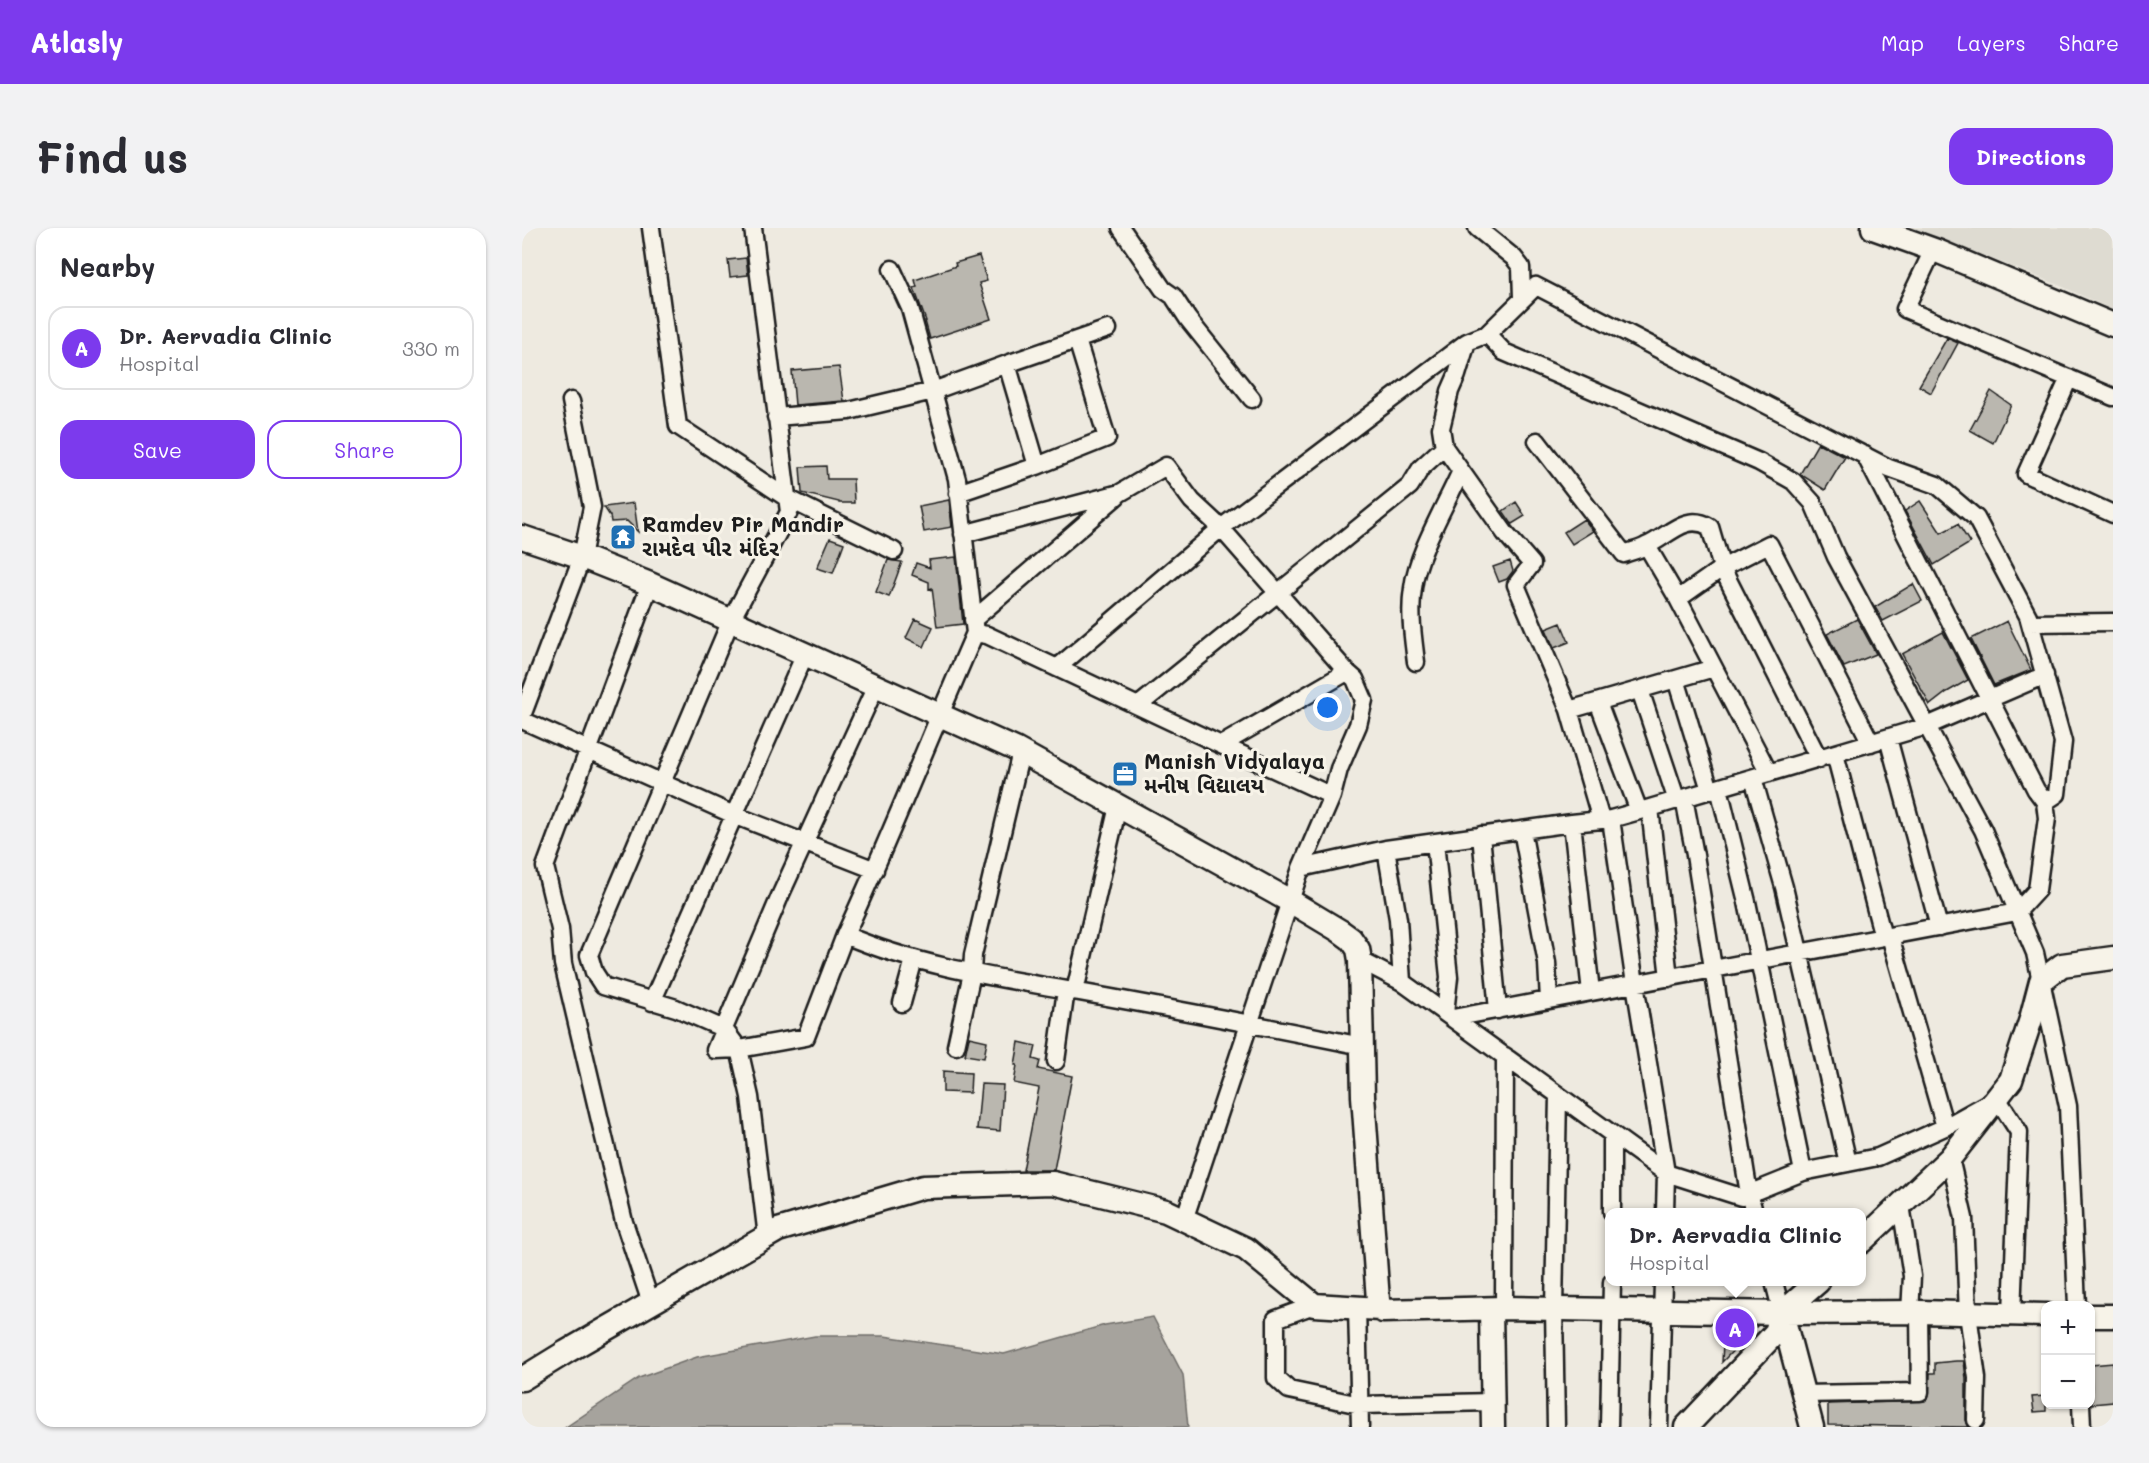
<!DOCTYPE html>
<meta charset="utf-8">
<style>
:root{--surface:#fff;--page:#f2f2f3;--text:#2b2b33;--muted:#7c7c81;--line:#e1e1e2;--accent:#7c3aed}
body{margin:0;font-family:Mali,"Noto Sans Gujarati",sans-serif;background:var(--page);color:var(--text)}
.controls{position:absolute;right:18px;bottom:18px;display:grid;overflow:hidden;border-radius:12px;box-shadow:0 2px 4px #0004}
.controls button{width:54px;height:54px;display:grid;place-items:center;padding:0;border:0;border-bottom:2px solid var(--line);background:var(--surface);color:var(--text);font:30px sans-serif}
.you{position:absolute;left:806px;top:480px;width:21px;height:21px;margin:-15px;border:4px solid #fff;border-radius:50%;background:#1a73e8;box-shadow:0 0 0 9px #1a73e833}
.badge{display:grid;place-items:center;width:39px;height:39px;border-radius:50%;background:var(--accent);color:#fff;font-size:20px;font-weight:700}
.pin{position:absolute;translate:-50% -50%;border:3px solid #fff;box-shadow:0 2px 6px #0006}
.popup{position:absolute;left:1083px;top:980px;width:261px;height:78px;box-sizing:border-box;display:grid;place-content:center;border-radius:12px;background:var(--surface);filter:drop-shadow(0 2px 4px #0005);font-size:20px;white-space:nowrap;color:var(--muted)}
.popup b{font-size:22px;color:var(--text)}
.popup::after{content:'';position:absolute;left:50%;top:100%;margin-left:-12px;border:12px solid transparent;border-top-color:var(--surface)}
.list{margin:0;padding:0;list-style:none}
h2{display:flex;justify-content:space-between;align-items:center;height:78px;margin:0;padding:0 24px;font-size:26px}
h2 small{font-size:20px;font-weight:400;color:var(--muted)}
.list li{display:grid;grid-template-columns:39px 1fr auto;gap:18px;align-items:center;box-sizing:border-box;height:84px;margin:0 12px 12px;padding:0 12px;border:2px solid var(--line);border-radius:18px}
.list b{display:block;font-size:22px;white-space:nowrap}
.list p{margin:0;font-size:20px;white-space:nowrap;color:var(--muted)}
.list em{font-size:20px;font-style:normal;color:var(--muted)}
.actions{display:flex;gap:12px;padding:18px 24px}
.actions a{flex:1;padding:14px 0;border:2px solid var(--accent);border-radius:18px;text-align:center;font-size:21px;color:var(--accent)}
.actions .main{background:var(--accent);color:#fff}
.map{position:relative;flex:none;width:1591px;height:1199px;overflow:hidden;border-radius:18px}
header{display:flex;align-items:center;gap:36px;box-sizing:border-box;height:84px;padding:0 30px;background:var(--accent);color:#fff}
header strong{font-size:28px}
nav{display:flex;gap:33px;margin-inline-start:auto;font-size:21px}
.intro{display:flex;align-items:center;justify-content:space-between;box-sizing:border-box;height:144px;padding:0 36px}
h1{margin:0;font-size:42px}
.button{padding:15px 27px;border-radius:18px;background:var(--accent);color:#fff;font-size:21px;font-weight:700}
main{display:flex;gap:36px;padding:0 36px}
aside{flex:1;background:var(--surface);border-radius:18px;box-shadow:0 2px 4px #0004}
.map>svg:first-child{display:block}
.built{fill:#dedbd1}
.water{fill:#a6a39d;stroke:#6f6d69;stroke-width:1.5}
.building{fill:#bab7af;stroke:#1c1c1c;stroke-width:1.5}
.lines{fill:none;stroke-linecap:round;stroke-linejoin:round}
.street-casing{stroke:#1c1c1c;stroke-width:21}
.secondary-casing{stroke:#1c1c1c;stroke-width:27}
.street{stroke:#f7f3e8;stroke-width:16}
.secondary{stroke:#f7f3e8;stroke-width:22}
.labels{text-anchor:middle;stroke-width:6;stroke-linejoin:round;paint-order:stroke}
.poi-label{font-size:21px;font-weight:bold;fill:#1c1c1c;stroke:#f7f3e8;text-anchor:start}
</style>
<header>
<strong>Atlasly</strong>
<nav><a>Map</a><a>Layers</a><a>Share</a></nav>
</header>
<div class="intro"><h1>Find us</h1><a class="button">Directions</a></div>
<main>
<aside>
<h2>Nearby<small></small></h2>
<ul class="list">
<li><span class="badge">A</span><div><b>Dr. Aervadia Clinic</b><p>Hospital</p></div><em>330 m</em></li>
</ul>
<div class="actions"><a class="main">Save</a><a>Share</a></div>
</aside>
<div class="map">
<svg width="1591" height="1199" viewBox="0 0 1591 1199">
<rect width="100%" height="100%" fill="#eeeae0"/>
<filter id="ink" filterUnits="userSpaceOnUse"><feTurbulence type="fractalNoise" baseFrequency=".0167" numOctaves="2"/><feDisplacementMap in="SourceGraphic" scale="12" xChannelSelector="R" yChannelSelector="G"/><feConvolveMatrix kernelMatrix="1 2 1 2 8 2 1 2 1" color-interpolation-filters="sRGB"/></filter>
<g filter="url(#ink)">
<path class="built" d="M1392,0H1591V82L1539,58Z"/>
<path class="water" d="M631,1089L661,1147L666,1199H44L117,1150L175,1129L293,1108H362L482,1126L583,1097Z"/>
<path class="building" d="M457,28L465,53L457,55L469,91L408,111L403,93H404L392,60L395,59L393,52L434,38L433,35Z
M224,30L226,47L208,49L206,32Z
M1425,110L1436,115L1409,165L1397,158Z
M317,139L322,173L273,177L270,143Z
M1469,163L1489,177L1471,215L1448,202Z
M1296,215L1323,229L1303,262L1278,246Z
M304,238L305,251H331L332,275H317V274L280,265L278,239Z
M427,272L430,299L402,304L397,278Z
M1398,273L1419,305L1436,296L1448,315L1412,337L1383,283Z
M994,274L1003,288L990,296L981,283Z
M112,275L116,304L105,293L89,294L88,288L82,279Z
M1062,291L1071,303L1050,316L1042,304Z
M308,310L322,315L311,345L295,340Z
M434,329L441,396L415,399L410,360L407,361V354L390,347L394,335L408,340L407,332Z
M366,332L380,334L367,369L354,364Z
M988,333L991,343L985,351L977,354L971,339Z
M1391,356L1400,373L1361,393L1353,379Z
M393,391L411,399L402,419L384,410Z
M1335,391L1354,426L1322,439L1305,406Z
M1485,393L1509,442L1472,457L1449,411Z
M1039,395L1047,414L1032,420L1024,401Z
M1421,404L1446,452L1425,464L1408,477L1380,426Z
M447,809L465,813L462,830L443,827Z
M497,814L514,818L511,831L518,833L516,841L550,848L532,942H501L517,860L492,855L495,837H493Z
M421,843L449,845L448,865L421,864Z
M459,856L481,857L478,903L455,901Z
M1202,1097L1235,1098L1200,1134Z
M1434,1133H1442L1444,1151V1192L1447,1199L1306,1197V1176L1403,1173L1407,1169L1408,1145H1413V1135Z
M1591,1135V1174L1570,1176L1569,1137Z
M1524,1168V1183L1512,1184L1510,1169Z"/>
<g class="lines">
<g class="street-casing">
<path id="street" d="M129,0L156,198L265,270L372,323
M231,0L267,284L209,392L67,727L72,744L81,758L154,780L202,801L217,821L284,809L323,707
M599,0L641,61L651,68L666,91L730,171
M955,0L992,30L999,39L1000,70
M1411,22L1383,81L1591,169
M370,41L388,80L435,251L453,405
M965,106L982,124L1237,234L1271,253L1291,275L1314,329L1461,602L1513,725L1546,878L1555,1078
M485,136L586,101
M1547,150L1504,246L1591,286
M254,189L327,183L411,163L485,136L515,238
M1015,213L1102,326C1109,323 1117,322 1124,318C1146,309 1163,284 1188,299L1200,340L1156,371L1247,545
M1343,227L1514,562L1523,574
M436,265L515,238L585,210L555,112
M441,306L598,265L644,238L670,273L699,300L535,440
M1125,318L1156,371
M128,356L23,639L38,701L41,736L102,994L129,1075
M451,392L595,268
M1508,395L1591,394
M894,434C891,409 887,385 891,360C895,325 924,277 939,243
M1154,451L1188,562
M1118,462L1155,573
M1076,474L1117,583
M616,478L888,258L899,240L922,219
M0,488L60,329L70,279L49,173
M0,492L212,587L353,642
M1366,510L1417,699
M699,517L810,568
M1313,526L1361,709
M1297,531L1200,340L1247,316L1349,515
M1231,550L1262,659L1326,935
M1162,570L1173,627L1227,966L1232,984
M1128,580L1405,498L1523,447
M1089,591L1128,580L1147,750
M1079,592L1047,482L1192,440
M1050,595L1089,591L1113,756L1144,945L1219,969L1281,944L1225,674L1197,560
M1000,602L1025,735L1027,772
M959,607L976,782
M913,614L927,749L923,785
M864,621L876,691L880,754
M779,640L810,568L817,541L836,497L842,472L833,451L825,444
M1368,708L1423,899
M838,732L880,754L1144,945L1143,984
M553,763L596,578
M130,774L283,426
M380,775L392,731
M931,790L1495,684L1515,662L1525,590L1523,574L1535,566L1541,514L1506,388L1454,290L1415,257L1367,240L1014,58L965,106L945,114L935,147L928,163L919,200L922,219L983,305L1010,336L994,357L1047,482
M434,818L450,745L451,727L499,524
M840,818C746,799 652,781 557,764C478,750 398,739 323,707C369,608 409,505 453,405L465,407L699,517L825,444L699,300L945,114
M534,833L544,762
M1090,906V984
M1428,930L1442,990L1446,1086L1455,1150L1454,1192
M1281,944L1356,929L1423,899L1475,870L1497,904L1490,1086
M1379,977L1390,1048L1388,1085
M662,992L779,640L864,621L1050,595L1069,764
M245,1009L228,869L217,821L193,822L258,668L354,458
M1252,1054L1260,1085
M792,1077L754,1091V1150L767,1162L838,1177L971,1174
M835,1079L838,1199
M982,1080L983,828
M1280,1166L1398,1164L1397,1084
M1559,1176L1560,1199
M1034,1199L1032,1081L1036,867
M1087,1199L1090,1054
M1137,1199L1141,1054"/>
</g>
<g class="secondary-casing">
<path id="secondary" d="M1351,0L1415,23L1591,97
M0,309L60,329L128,356L493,521L768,673L818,703L829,711L836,721L838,732L841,868L856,1072L858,1081L861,1083L982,1080L1260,1085L1397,1084L1524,1087
M1339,1014L1428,930L1489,852L1509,791L1519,753L1540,737L1591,730
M969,1081L971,1199
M1260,1085L1290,1199
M1568,1088H1591
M0,1151L44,1124L256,1002L401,959L531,955L644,983L724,1021L792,1077L858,1081
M1164,1199L1254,1104L1260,1085L1296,1054"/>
</g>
<use href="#street" class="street"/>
<use href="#secondary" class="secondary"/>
</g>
</g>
<defs>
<g id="temple-square" transform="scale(1.35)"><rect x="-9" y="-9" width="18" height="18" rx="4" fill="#1f6fb2" stroke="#f7f3e8"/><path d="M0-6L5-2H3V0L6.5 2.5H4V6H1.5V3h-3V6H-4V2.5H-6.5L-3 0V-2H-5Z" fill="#fff"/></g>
<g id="office-square" transform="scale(1.35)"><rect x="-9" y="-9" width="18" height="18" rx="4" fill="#1f6fb2" stroke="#f7f3e8"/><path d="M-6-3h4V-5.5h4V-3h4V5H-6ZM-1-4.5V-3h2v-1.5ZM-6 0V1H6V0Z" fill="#fff"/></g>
</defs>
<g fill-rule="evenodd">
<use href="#temple-square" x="101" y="309"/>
<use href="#office-square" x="603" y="546"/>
</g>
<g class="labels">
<g class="poi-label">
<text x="120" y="304">Ramdev Pir Mandir<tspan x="120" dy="24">રામદેવ પીર મંદિર</tspan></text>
<text x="622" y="541">Manish Vidyalaya<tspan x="622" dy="24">મનીષ વિદ્યાલય</tspan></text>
</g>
</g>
</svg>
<div class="controls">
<button>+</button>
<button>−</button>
</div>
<div class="you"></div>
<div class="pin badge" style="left:1213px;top:1100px">A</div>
<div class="popup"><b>Dr. Aervadia Clinic</b>Hospital</div>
</div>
</main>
